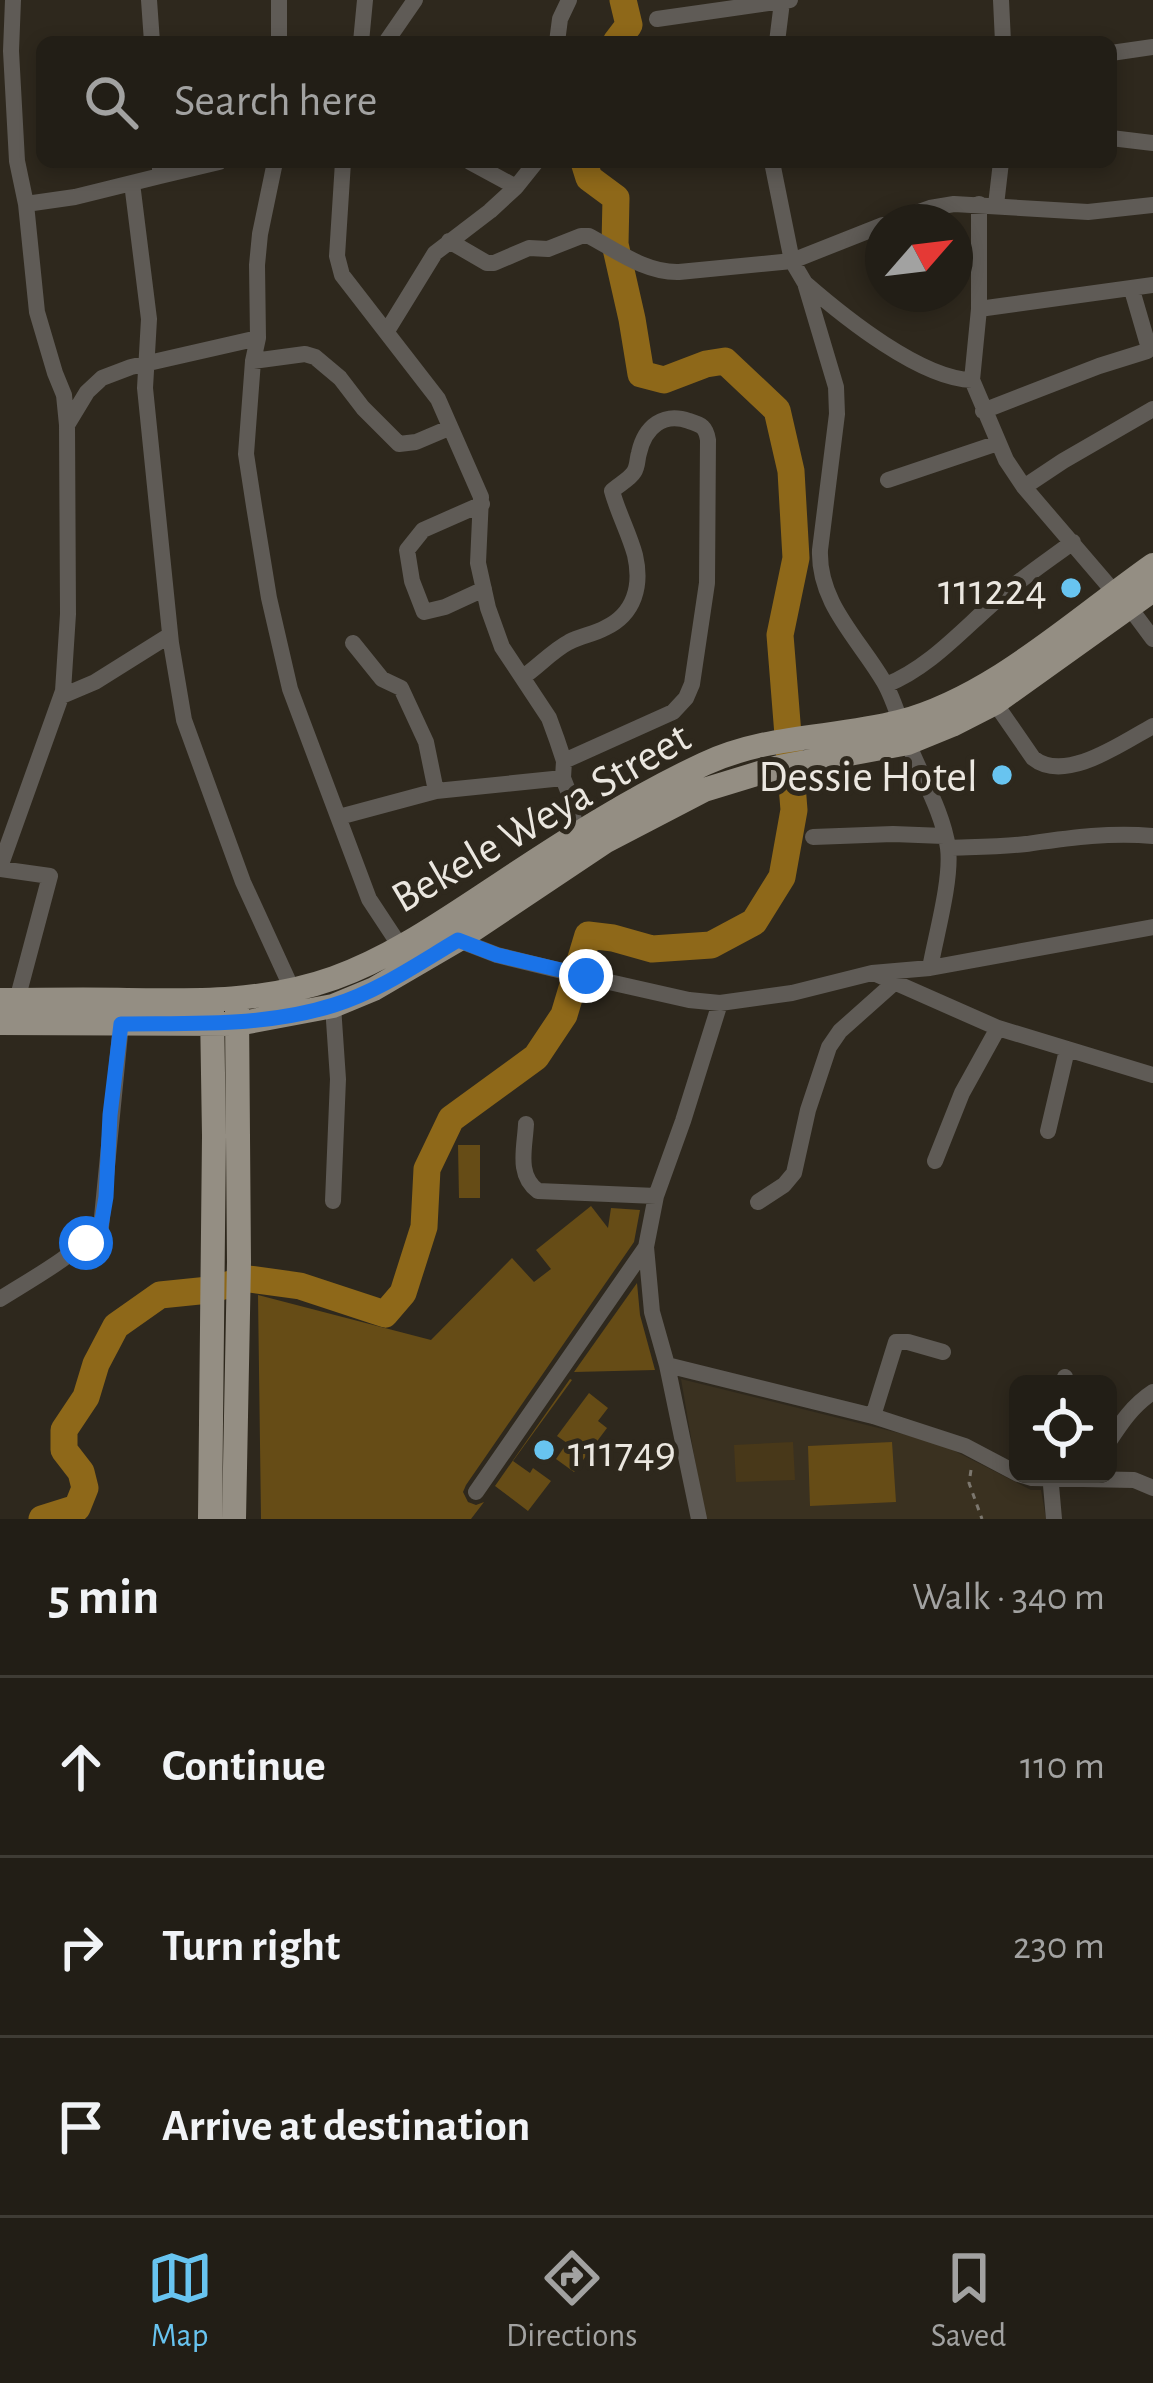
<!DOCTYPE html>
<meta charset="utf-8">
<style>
:root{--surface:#221e16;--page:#2a271f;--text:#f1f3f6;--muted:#a2a2a1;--line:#3f3c35;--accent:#68c4f0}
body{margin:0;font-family:"Alegreya Sans",sans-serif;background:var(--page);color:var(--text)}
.controls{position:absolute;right:36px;bottom:36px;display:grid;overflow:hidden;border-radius:18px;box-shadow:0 6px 18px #0003}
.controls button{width:108px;height:108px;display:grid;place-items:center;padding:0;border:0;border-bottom:3px solid var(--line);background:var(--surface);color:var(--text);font:60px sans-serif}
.compass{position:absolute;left:865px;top:204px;width:108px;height:108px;border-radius:50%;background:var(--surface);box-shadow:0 6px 18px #0003;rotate:62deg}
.stop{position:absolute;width:36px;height:36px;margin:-27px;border:9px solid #1a73e8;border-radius:50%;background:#fff}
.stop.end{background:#1a73e8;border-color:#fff;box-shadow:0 3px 12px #0008}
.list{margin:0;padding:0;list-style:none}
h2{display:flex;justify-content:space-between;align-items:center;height:156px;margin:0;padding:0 48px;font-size:51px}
h2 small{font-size:39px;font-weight:400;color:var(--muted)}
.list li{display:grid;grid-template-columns:78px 1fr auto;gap:36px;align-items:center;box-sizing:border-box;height:180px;padding:0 48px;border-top:3px solid var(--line)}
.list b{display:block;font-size:45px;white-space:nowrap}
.list em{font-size:39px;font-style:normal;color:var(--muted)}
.icon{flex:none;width:66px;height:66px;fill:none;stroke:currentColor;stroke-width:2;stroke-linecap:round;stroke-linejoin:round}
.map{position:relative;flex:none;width:1153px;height:1519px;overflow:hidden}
.search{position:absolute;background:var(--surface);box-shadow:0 6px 18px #0003;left:36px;right:36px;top:36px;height:132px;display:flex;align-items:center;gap:30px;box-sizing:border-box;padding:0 42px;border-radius:18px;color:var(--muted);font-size:45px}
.sheet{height:696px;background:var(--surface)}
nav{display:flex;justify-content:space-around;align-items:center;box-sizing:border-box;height:168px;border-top:3px solid var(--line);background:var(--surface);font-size:33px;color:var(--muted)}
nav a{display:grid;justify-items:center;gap:6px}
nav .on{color:var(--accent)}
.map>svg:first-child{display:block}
.built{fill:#3a3120}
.green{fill:#483819}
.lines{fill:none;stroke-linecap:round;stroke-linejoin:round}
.river{stroke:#8e6819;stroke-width:27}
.building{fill:#664c16}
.path{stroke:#7c776e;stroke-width:3;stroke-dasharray:6 6;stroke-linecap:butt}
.minor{stroke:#5f5b56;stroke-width:16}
.primary{stroke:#948e83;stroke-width:24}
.route{stroke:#1a73e8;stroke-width:15}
.poi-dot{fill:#68c4f0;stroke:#2e281d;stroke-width:4.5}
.labels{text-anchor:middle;stroke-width:10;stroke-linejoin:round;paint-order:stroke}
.poi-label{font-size:45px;fill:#ebe7e0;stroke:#2e281d;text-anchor:end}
.street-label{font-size:45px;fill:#ebe7e0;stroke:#2e281d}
</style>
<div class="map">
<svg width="1153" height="1519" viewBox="0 0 1153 1519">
<rect width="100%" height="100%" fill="#2e281d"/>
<path class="built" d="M681,1379L939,1443L1031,1490H1041L1046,1519H705Z"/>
<path class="green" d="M793,1442L795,1480L736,1482L734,1445Z"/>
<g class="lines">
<path class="river" d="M616,42L629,25L623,0
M42,1519L77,1508L85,1488L81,1472L64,1450V1430L86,1397L96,1364L116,1326L160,1295L209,1290L249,1279L300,1286L385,1314L403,1293L424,1227L427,1169L451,1119L536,1057L564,1015L588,935L613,938L652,949L711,945L754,922L782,877L794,810L780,635L796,558L791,471L777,410L725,361L706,364L664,380L641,374L632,319L615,244L616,198L589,178L584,162"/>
</g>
<path class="building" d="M458,1145H480V1198H459Z
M591,1206L608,1228L611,1208L640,1210L634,1242L466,1485L463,1492L468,1502L476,1505L484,1502L471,1519H261L258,1295L431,1340L512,1258L534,1282L551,1269L536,1250Z
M637,1283L640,1315L655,1370L574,1372Z
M570,1379L572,1380L513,1461L530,1473L533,1468L551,1481L528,1511L495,1486Z
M589,1393L608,1408L598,1421L607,1428L574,1472L556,1459L567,1443L557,1436Z
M892,1442L896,1502L810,1506L808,1446Z"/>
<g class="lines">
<path class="path" d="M971,1470L969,1483L982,1519"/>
<path class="minor" d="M149,0L152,42
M279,0V42
M1001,0L1003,42
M657,19L790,0
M361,42L365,0
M386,42L415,0
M557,42L560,19L569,0
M777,42L782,2
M1111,53L1153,47
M1111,138L1153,143
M160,162V176L219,162
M275,162L260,234L257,265L258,338L253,361L246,454L254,506L269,598L290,689L369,899L400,946
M343,162L337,256L342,275L438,399L481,497L478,563L488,608L502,647L549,718L557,740L564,761L563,778L570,796L576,834
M772,162L792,261L805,283L836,387L837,414L820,550C818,603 859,639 884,682C895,701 900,723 908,743C921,776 943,812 948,848C952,879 936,935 930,968
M132,183L149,319L145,388L171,643L184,720L243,882L292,989
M516,187L536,162
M26,204L75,197L160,176
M979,204V309L972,380L1006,460L1024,487L1114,592
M996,205L1001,162
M891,222L930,208L954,204L1088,212L1153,205
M449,241L487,263H494L529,248L548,249L581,236H589C617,251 646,273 679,272L792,261L883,225
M805,283C844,317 921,379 972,380
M979,309L1153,285
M387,331L435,253L490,211L516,187L470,162
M253,361L305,354L315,357L340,378L363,408L399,444L416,442L449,428
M983,411L1099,366L1147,351L1148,345L1132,290
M67,425L87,392L102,378L131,367L258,338
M888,480L998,443
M1024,487L1063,461L1153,409
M482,504L423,530L407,550L412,581L424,612L445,607L484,589
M1130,608L1153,639
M353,643L382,679L401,688L426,742L436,791L563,778
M523,677C539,666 552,651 569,642C581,636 594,634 605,628C635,614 642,585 635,555C629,533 618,513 612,491C618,485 630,479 634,472C638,466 637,459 639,453C645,426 664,412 689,421C702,425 706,427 708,440L707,583L692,684L686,698L673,712L564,761
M886,685C933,666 966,625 1005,593C1026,575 1050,559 1073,542
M62,696L95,682L170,635
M995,703L1033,758C1065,784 1122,743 1153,726
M339,817L436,791
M813,837L893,834L944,836
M948,848C974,847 1001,847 1026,844C1069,838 1109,832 1153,836
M0,867L63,691L68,614L67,425L64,395L55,373L37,312L26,204L17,161L11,51L13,0
M0,869L50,876L17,1000
M458,940L497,955L587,977L689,1000L720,1003L792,993L872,973L930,968L1153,927
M878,975L998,1028L1153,1075
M720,1003L683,1121L656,1196L646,1247L652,1312L667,1365L873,1416L965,1446L1018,1474
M333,1006L338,1079L333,1201
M526,1124C525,1147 516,1175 538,1191L656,1196
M1048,1131L1067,1050
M935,1161L962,1093L998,1028
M758,1202L784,1185L794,1173L808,1110L829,1047L840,1031L895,982
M0,1299C35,1277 72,1257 101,1227L121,1024
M667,1365L699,1519
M1063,1384L1065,1377
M873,1416L896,1342H908L943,1352
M1108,1443C1121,1423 1133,1405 1153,1392
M1019,1474L1032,1478L1134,1480L1153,1488
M1050,1474L1054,1519
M476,1492L646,1247"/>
<path class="primary" d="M0,1000C42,1000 85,999 127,1000C198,1001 267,1002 334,978C393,957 448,918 500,884C566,840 632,798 704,764C769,734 832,739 899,722C992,698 1076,619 1153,565
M0,1023L237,1024L333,1006L374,989L458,940L606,841L704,790L779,767L908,743L952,725L995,703L1153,590
M210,1519L214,1136L212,1011
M234,1519L239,1262L237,1011"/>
</g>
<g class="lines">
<path class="route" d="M86,1243L101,1226L106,1197L110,1115L121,1024C193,1023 265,1027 334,1005C379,991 419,963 458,940L497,955L586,976"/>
</g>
<g class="poi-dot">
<circle cx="1071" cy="588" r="12"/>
<circle cx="1002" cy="775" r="12"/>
<circle cx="544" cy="1450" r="12"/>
</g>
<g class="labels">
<g class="poi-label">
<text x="1047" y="604">111224</text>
<text x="978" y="791">Dessie Hotel</text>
<text x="568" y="1466" text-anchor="start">111749</text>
</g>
<g class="street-label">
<text transform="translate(540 816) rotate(-30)" y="16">Bekele Weya Street</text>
</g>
</g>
</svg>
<div class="controls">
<button><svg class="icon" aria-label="locate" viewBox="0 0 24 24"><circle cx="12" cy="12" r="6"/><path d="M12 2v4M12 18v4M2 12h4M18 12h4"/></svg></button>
</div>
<svg class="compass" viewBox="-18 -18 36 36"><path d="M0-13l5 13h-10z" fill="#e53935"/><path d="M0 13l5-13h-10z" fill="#a2a2a1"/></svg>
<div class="stop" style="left:86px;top:1243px"></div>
<div class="stop end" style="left:586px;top:976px"></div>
<div class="search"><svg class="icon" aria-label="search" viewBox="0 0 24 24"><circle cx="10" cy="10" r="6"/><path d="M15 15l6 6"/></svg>Search here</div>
</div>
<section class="sheet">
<h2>5 min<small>Walk · 340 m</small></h2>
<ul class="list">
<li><svg class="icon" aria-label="ahead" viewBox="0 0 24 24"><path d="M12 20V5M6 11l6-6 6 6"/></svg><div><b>Continue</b></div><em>110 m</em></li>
<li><svg class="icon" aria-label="right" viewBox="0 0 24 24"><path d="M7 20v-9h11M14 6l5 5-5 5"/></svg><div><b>Turn right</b></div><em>230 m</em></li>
<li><svg class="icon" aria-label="arrive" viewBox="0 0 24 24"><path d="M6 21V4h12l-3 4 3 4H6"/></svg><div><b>Arrive at destination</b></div></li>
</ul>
</section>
<nav>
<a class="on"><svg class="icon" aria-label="map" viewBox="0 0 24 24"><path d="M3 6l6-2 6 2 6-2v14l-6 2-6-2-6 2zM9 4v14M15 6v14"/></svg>Map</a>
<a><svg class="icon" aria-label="directions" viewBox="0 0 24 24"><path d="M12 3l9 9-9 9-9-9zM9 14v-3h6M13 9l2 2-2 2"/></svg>Directions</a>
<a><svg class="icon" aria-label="saved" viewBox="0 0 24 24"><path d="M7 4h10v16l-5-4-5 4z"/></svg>Saved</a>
</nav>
